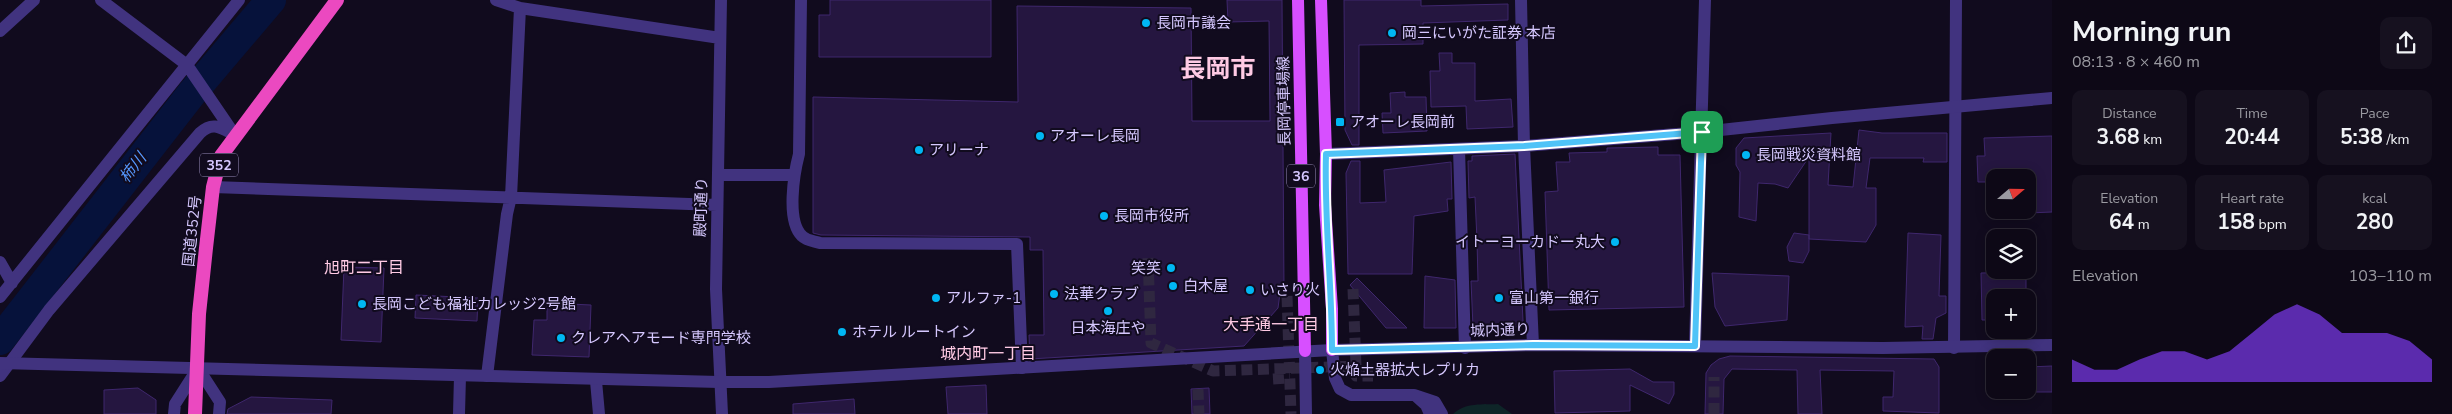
<!DOCTYPE html>
<meta charset="utf-8">
<style>
:root{--surface:#0d0816;--page:#16111f;--text:#f1f3f6;--muted:#9a9aa1;--line:#2d2935;--accent:#7c3aed}
body{margin:0;font-family:"Nunito Sans","Noto Sans JP",sans-serif;background:var(--page);color:var(--text);height:100vh;display:flex;flex-direction:column;font-size:19px;white-space:nowrap}
*{box-sizing:border-box;margin:0}
p{font-size:16px;color:var(--muted)}
.icon{flex:none;width:28px;height:28px;fill:none;stroke:currentColor;stroke-width:2;stroke-linecap:round;stroke-linejoin:round}
.map{position:relative;flex:1;overflow:hidden}
.panel{display:flex;flex-direction:column;background:var(--surface);width:400px}
.panel>*{flex:none}
.needle{width:32px;rotate:70deg}
.fabs{position:absolute;left:1986px;top:169px;display:grid;gap:10px}
.fabs a{display:grid;place-items:center;width:50px;height:50px;border-radius:10px;background:var(--surface);box-shadow:0 2px 12px #0003,0 0 0 1px var(--line);font-size:25px}
.pin{position:absolute;display:grid;place-items:center;width:42px;height:42px;color:#fff;margin:-21px;border-radius:10px;box-shadow:0 2px 8px #0006}
.round{display:grid;place-items:center;flex:none;width:52px;height:52px;border-radius:10px;background:var(--page)}
.headline{display:flex;align-items:center;justify-content:space-between;height:85px;padding:0 20px}
h1{font-size:28px;font-weight:700;line-height:38px}
.stats{display:grid;grid-template-columns:repeat(3,1fr);gap:8px;height:85px;padding:5px 20px}
.stats div{display:grid;align-content:center;border-radius:10px;background:var(--page);text-align:center}
.stats b{font-size:21px;font-weight:700}
.stats small{font-size:14px;font-weight:400}
.stats p{font-size:14px}
.chart{height:140px;padding:10px 20px}
.chart p{display:flex;justify-content:space-between}
.chart svg{width:100%;height:90px;margin-top:5px;fill:var(--accent);opacity:.7}
main{display:flex;flex:1;min-height:0}
.map>svg:first-child{display:block}
</style>
<main>
<div class="map">
<svg width="2052" height="414" viewBox="0 0 2052 414">
<rect width="100%" height="100%" fill="#110b1e"/>
<!-- green -->
<path fill="#0e2528" d="M 1498,404 L 1512,414 L 1453,414 C 1466,402 1482,405 1498,404 Z"/>
<g fill="none" stroke-linecap="round" stroke-linejoin="round">
<!-- river -->
<path stroke="#06123b" stroke-width="30" d="M 0,340 L 192,93 L 271,0"/>
</g>
<!-- building -->
<path fill="#251640" stroke="#3f276d" d="M 830,0 L 991,0 L 991,57 L 819,57 L 819,15 L 830,15 Z
M 1227,0 L 1282,0 L 1284,290 L 1280,293 L 1278,308 L 1244,346 L 1030,359 L 1029,335 L 1044,335 L 1043,250 L 1030,250 L 1030,237 L 821,235 L 813,233 L 813,97 L 1018,102 L 1017,6 L 1191,8 L 1192,121 L 1270,121 L 1269,21 L 1228,22 Z
M 1344,0 L 1421,0 L 1421,6 L 1508,4 L 1508,20 L 1423,23 L 1423,44 L 1359,45 L 1359,145 L 1352,145 L 1345,130 Z
M 1439,53 L 1452,53 L 1452,63 L 1475,63 L 1475,101 L 1511,99 L 1513,127 L 1467,129 L 1466,106 L 1431,107 L 1430,71 L 1440,71 Z
M 1405,92 L 1405,97 L 1426,97 L 1427,131 L 1383,133 L 1382,113 L 1391,113 L 1390,93 Z
M 1859,130 L 1882,133 L 1947,133 L 1947,162 L 1923,162 L 1924,158 L 1870,158 L 1866,188 L 1876,188 L 1876,225 L 1866,242 L 1809,239 L 1809,157 L 1788,188 L 1775,184 L 1758,183 L 1756,221 L 1739,217 L 1740,172 L 1736,165 L 1736,148 L 1744,138 L 1831,133 L 1828,185 L 1853,187 Z
M 2052,136 L 2052,212 L 2028,213 L 2028,178 L 1995,178 L 1995,182 L 1978,182 L 1977,156 L 1985,156 L 1984,138 Z
M 1658,147 L 1658,155 L 1680,155 L 1684,307 L 1549,310 L 1545,192 L 1558,191 L 1556,162 L 1570,162 L 1569,153 L 1607,152 L 1607,148 Z
M 1515,154 L 1523,321 L 1516,327 L 1473,327 L 1471,281 L 1478,281 L 1477,240 L 1475,197 L 1469,198 L 1468,161 L 1472,161 L 1472,156 Z
M 1351,161 L 1360,161 L 1360,203 L 1386,202 L 1384,170 L 1451,162 L 1452,199 L 1447,199 L 1448,211 L 1414,216 L 1412,274 L 1348,274 L 1346,173 Z
M 1794,233 L 1809,235 L 1809,251 L 1803,263 L 1789,261 L 1787,247 Z
M 1908,233 L 1941,235 L 1939,296 L 1946,296 L 1946,313 L 1936,318 L 1933,339 L 1922,339 L 1923,326 L 1905,327 Z
M 344,267 L 384,268 L 381,342 L 341,340 Z
M 2026,272 L 2026,298 L 1995,298 L 1995,320 L 1982,320 L 1981,273 Z
M 1712,273 L 1789,276 L 1787,320 L 1725,326 L 1715,307 Z
M 1425,276 L 1455,280 L 1456,328 L 1424,328 Z
M 1357,278 L 1407,328 L 1386,328 L 1350,285 Z
M 416,295 L 478,298 L 477,321 L 415,318 Z
M 547,303 L 591,305 L 589,357 L 532,355 L 534,320 L 547,320 Z
M 1730,356 L 1934,359 L 1939,367 L 1939,413 L 1883,411 L 1883,397 L 1893,397 L 1894,371 L 1820,370 L 1822,414 L 1798,414 L 1797,370 L 1732,369 L 1724,379 L 1723,414 L 1705,414 L 1706,373 L 1711,365 L 1719,359 Z
M 2052,366 L 2052,392 L 2028,392 L 2028,367 Z
M 1630,369 L 1653,382 L 1674,382 L 1674,394 L 1669,404 L 1630,385 L 1630,411 L 1555,413 L 1554,371 Z
M 986,385 L 987,414 L 948,414 L 946,387 Z
M 138,388 L 156,400 L 156,414 L 104,414 L 104,390 Z
M 1209,388 L 1210,414 L 1192,414 L 1191,389 Z
M 251,397 L 332,400 L 331,414 L 227,414 L 228,409 Z
M 854,399 L 855,414 L 793,414 L 793,404 Z"/>
<g fill="none" stroke-linecap="round" stroke-linejoin="round">
<!-- pedestrian-tunnel -->
<path stroke="#2f2740" stroke-width="11" stroke-dasharray="11 5.5" stroke-linecap="butt" d="M 1148,258 L 1151,343 L 1213,371 L 1356,366 L 1353,289
M 1287,296 L 1291,414
M 1356,366 L 1356,376 L 1373,376
M 1273,379 L 1290,378
M 1198,389 L 1199,414
M 1714,414 L 1714,377"/>
<!-- minor -->
<path stroke="#41337f" stroke-width="12" d="M 101,0 L 187,65 L 232,131
M 496,0 L 520,8 L 720,38
M 721,0 L 716,289 L 722,414
M 801,0 L 799,154 C 794,173 786,221 802,236 C 807,241 814,241 820,243 L 1017,244 L 1022,368
M 1521,0 L 1524,146 L 1533,345
M 0,31 L 34,0
M 1459,149 L 1465,348
M 1326,154 L 1524,146 L 1702,132
M 719,175 L 793,175
M 213,187 L 717,205
M 0,262 L 12,283
M 0,297 L 239,0
M 1695,346 L 1705,0
M 1954,348 L 1956,0
M 1332,350 L 1335,378 L 1340,389 L 1351,395 L 1414,395 L 1435,402 L 1442,414
M 1305,351 L 1306,414
M 0,376 L 49,310 L 200,133 C 213,121 221,128 235,135
M 487,376 L 507,214 L 511,197 L 520,8
M 596,381 L 599,414
M 1416,396 L 1426,405 L 1430,414
M 174,414 L 175,404 L 198,368 L 220,402 L 219,414
M 459,414 L 460,376"/>
<!-- tertiary -->
<path stroke="#41337f" stroke-width="12" d="M 1702,132 L 1832,118 L 2052,98
M 0,363 L 719,382 L 769,382 L 1332,350 L 1533,345 L 1883,348 L 2052,345"/>
<!-- primary -->
<path stroke="#d74fff" stroke-width="12" d="M 1298,0 L 1305,351
M 1321,0 L 1326,154 L 1325,205 L 1332,309 L 1332,350"/>
<!-- trunk -->
<path stroke="#eb49c0" stroke-width="14" d="M 195,414 L 199,314 L 206,248 L 213,187 L 221,156 L 337,0"/>
</g>
<g fill="none" stroke-linecap="round" stroke-linejoin="round">
<!-- route casing -->
<g stroke="#fff" stroke-width="10">
<path id="route" d="M 1702,132 L 1695,346 L 1533,345 L 1332,350 C 1332,285 1324,220 1326,154 L 1524,146 Z"/>
</g>
<!-- route -->
<use href="#route" stroke="#4fc3f7" stroke-width="6"/>
</g>
<!-- markers -->
<g fill="#00b7f3" stroke="#110b1e" stroke-width="2">
<circle cx="1146" cy="23" r="5"/>
<circle cx="1392" cy="33" r="5"/>
<rect x="1335" y="117" width="10" height="10" rx="2.5"/>
<circle cx="1040" cy="136" r="5"/>
<circle cx="919" cy="150" r="5"/>
<circle cx="1746" cy="155" r="5"/>
<circle cx="1104" cy="216" r="5"/>
<circle cx="1615" cy="242" r="5"/>
<circle cx="1171" cy="268" r="5"/>
<circle cx="1173" cy="286" r="5"/>
<circle cx="1250" cy="290" r="5"/>
<circle cx="1054" cy="294" r="5"/>
<circle cx="936" cy="298" r="5"/>
<circle cx="1499" cy="298" r="5"/>
<circle cx="362" cy="304" r="5"/>
<circle cx="1108" cy="311" r="5"/>
<circle cx="842" cy="332" r="5"/>
<circle cx="561" cy="338" r="5"/>
<circle cx="1320" cy="370" r="5"/>
</g>
<g text-anchor="middle" dominant-baseline="central" stroke-width="4" stroke-linejoin="round" paint-order="stroke">
<!-- shield labels -->
<g fill="#110b1e" stroke="#9b8fbc" stroke-width="1">
<rect x="200" y="153.5" width="38" height="23" rx="4"/>
<rect x="1287" y="164.5" width="28" height="23" rx="4"/>
</g>
<g font-size="14" font-weight="bold" fill="#d6c8ff">
<text x="219" y="165">352</text>
<text x="1301" y="176">36</text>
</g>
<!-- poi labels -->
<g font-size="15" fill="#d6c8ff" stroke="#110b1e" text-anchor="start">
<text x="1156" y="23">長岡市議会</text>
<text x="1402" y="33">岡三にいがた証券 本店</text>
<text x="1350" y="122">アオーレ長岡前</text>
<text x="1050" y="136">アオーレ長岡</text>
<text x="929" y="150">アリーナ</text>
<text x="1756" y="155">長岡戦災資料館</text>
<text x="1114" y="216">長岡市役所</text>
<text x="1605" y="242" text-anchor="end">イトーヨーカドー丸大</text>
<text x="1161" y="268" text-anchor="end">笑笑</text>
<text x="1183" y="286">白木屋</text>
<text x="1260" y="290">いさり火</text>
<text x="1064" y="294">法華クラブ</text>
<text x="946" y="298">アルファ-1</text>
<text x="1509" y="298">富山第一銀行</text>
<text x="372" y="304">長岡こども福祉カレッジ2号館</text>
<text x="1108" y="328" text-anchor="middle">日本海庄や</text>
<text x="852" y="332">ホテル ルートイン</text>
<text x="571" y="338">クレアヘアモード専門学校</text>
<text x="1330" y="370">火焔土器拡大レプリカ</text>
</g>
<!-- street labels -->
<g font-size="15" fill="#d6c8ff" stroke="#110b1e">
<text transform="translate(1284 101) rotate(-91)">長岡停車場線</text>
<text transform="translate(701 207) rotate(-88)">殿町通り</text>
<text transform="translate(192 231) rotate(-84)">国道352号</text>
<text transform="translate(1500 330) rotate(-2)">城内通り</text>
</g>
<!-- water labels -->
<g font-size="16" font-style="italic" fill="#5698ff" stroke="#110b1e">
<text transform="translate(133 168) rotate(-52)">柿川</text>
</g>
<!-- neighbourhood labels -->
<g font-size="16" fill="#ffcae4" stroke="#110b1e">
<text x="364" y="268">旭町二丁目</text>
<text x="1271" y="325">大手通一丁目</text>
<text x="988" y="354">城内町一丁目</text>
</g>
<!-- town labels -->
<g font-size="25" font-weight="bold" fill="#ffcae4" stroke="#110b1e">
<text x="1218" y="69">長岡市</text>
</g>
</g>
</svg>
<div class="fabs">
<a><svg class="needle" viewBox="-14 -14 28 28"><path d="M0-13l5 13h-10z" fill="#e53935"/><path d="M0 13l5-13h-10z" fill="#9a9aa1"/></svg></a>
<a><svg class="icon" aria-label="layers" viewBox="0 0 24 24"><path d="M12 4l9 5-9 5-9-5zM3 14l9 5 9-5"/></svg></a>
<a>+</a>
<a>−</a>
</div>
<div class="pin" style="left:1702px;top:132px;background:#1e9e55"><svg class="icon" aria-label="arrive" viewBox="0 0 24 24"><path d="M6 21V4h12l-3 4 3 4H6"/></svg></div>
</div>
<section class="panel">
<div class="headline"><div><h1>Morning run</h1><p>08:13 · 8 × 460 m</p></div><a class="round"><svg class="icon" aria-label="share" viewBox="0 0 24 24"><path d="M12 15V3M7 8l5-5 5 5M5 13v7h14v-7"/></svg></a></div>
<div class="stats">
<div><p>Distance</p><b>3.68<small> km</small></b></div>
<div><p>Time</p><b>20:44</b></div>
<div><p>Pace</p><b>5:38<small> /km</small></b></div>
</div>
<div class="stats">
<div><p>Elevation</p><b>64<small> m</small></b></div>
<div><p>Heart rate</p><b>158<small> bpm</small></b></div>
<div><p>kcal</p><b>280</b></div>
</div>
<div class="chart"><p><span>Elevation</span>103–110 m</p>
<svg viewBox="0 0 160 44" preserveAspectRatio="none"><path d="M0 44V33L10 38L20 38L30 33L40 29L50 29L60 33L70 29L80 20L90 11L100 6L110 11L120 20L130 20L140 20L150 24L160 33V44z"/></svg>
</div>
</section>
</main>
